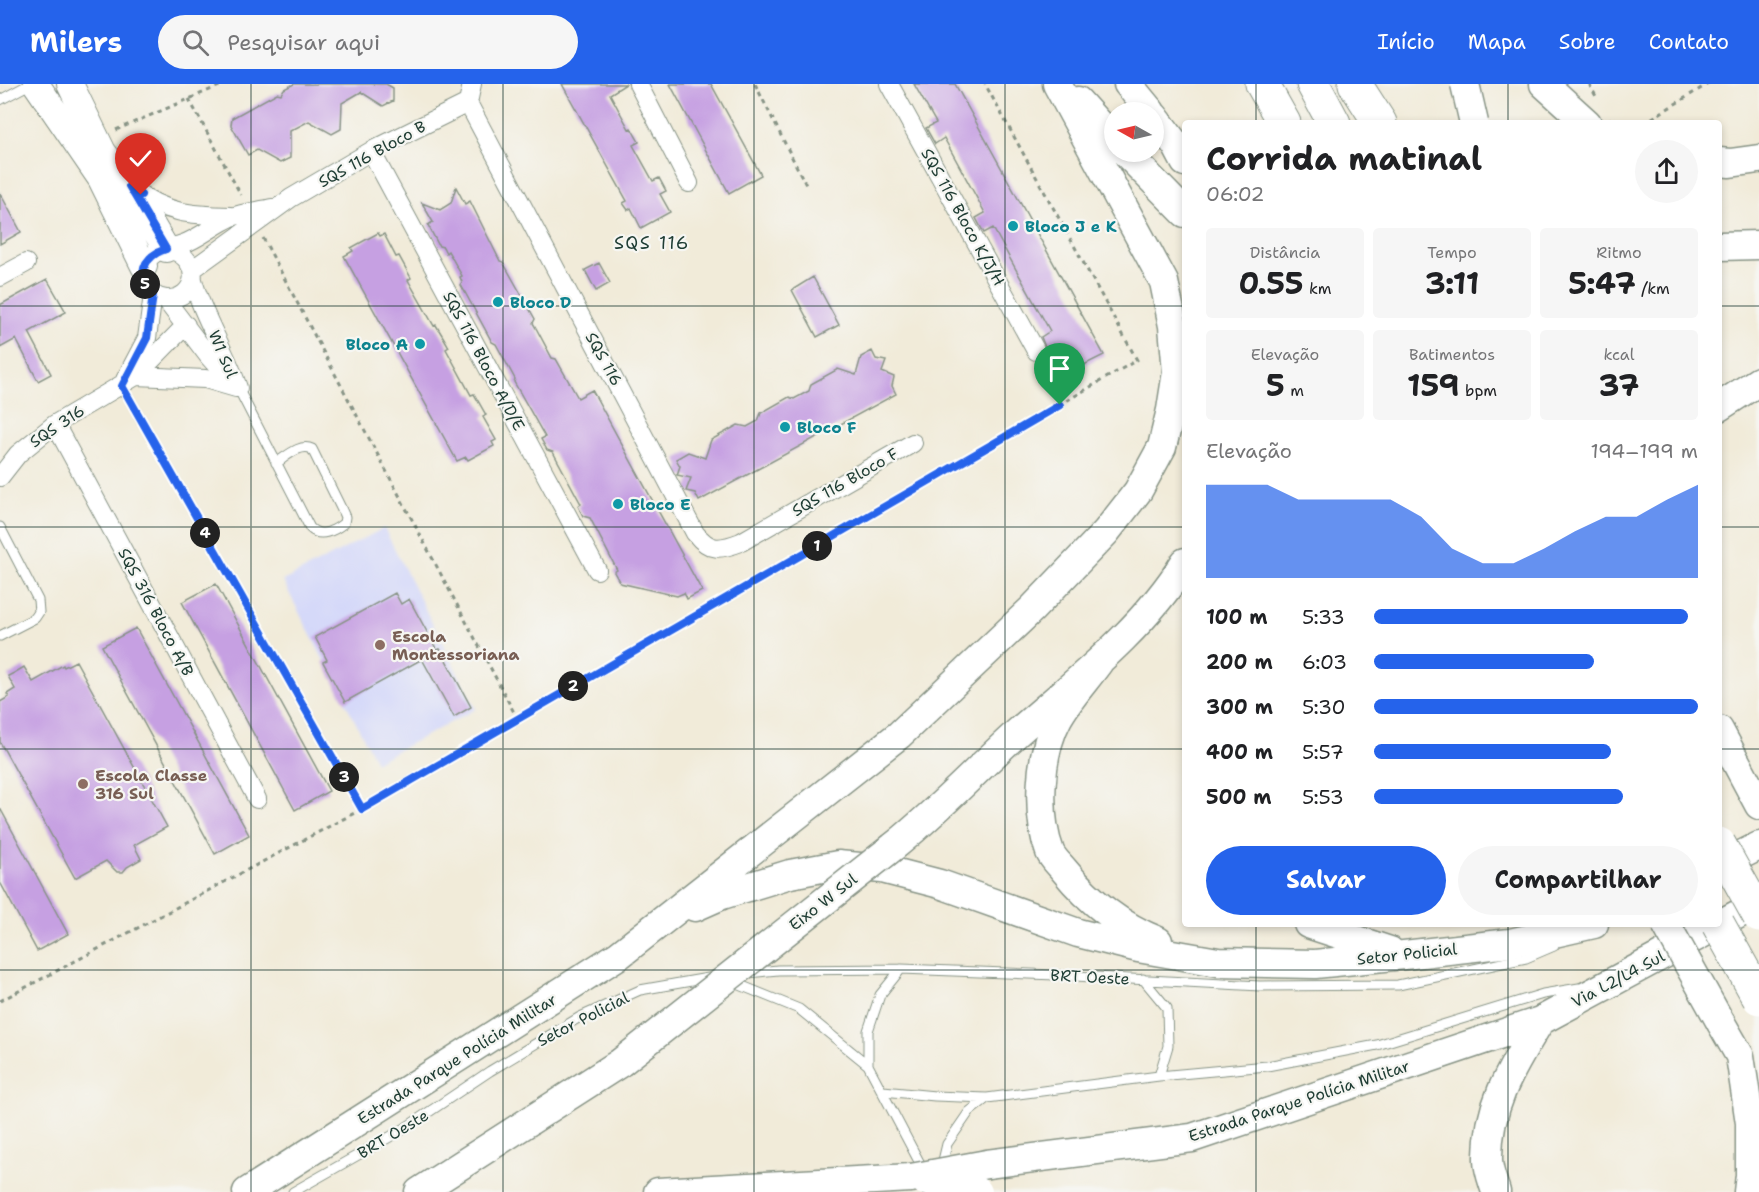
<!DOCTYPE html>
<html lang="pt">
<meta charset="utf-8">
<style>
:root{--surface:#fff;--page:#f6f6f6;--text:#202124;--muted:#757577;--accent:#2563eb}
body{margin:0;font-family:"Shantell Sans",sans-serif;background:var(--page);color:var(--text);height:100vh;display:flex;flex-direction:column;font-size:22px;white-space:nowrap}
*{box-sizing:border-box;margin:0}
p{font-size:20px;color:var(--muted)}
.icon{flex:none;width:33px;height:33px;fill:none;stroke:currentColor;stroke-width:2;stroke-linecap:round;stroke-linejoin:round}
.map{position:relative;flex:1;overflow:hidden}
.details{position:absolute;left:1182px;top:36px;width:540px;height:807px;display:flex;flex-direction:column;background:var(--surface);border-radius:6px;box-shadow:0 3px 9px #0003}
.details>*{flex:none}
.needle{width:39px;rotate:278deg}
.controls{position:absolute;left:1104px;top:18px;display:grid;gap:12px}
.controls a{display:grid;place-items:center;width:60px;height:60px;border-radius:50%;background:var(--surface);box-shadow:0 3px 9px #0003;font-size:30px}
.pin{position:absolute;display:grid;place-items:center;width:51px;height:51px;color:#fff;margin:-62px -26px;border-radius:50% 50% 50% 0;rotate:-45deg;box-shadow:0 0 6px #0007}
.pin .icon{rotate:45deg}
.km{position:absolute;width:30px;height:30px;margin:-15px;border-radius:50%;background:#222;color:#fff;font-size:16px;line-height:30px;text-align:center}
.round{display:grid;place-items:center;flex:none;width:63px;height:63px;border-radius:32px;background:var(--page)}
.head{display:flex;align-items:center;justify-content:space-between;height:102px;padding:0 24px}
h1{font-size:33px;font-weight:700;line-height:45px}
.metrics{display:grid;grid-template-columns:repeat(3,1fr);gap:9px;height:102px;padding:6px 24px}
.metrics div{display:grid;align-content:center;border-radius:6px;background:var(--page);text-align:center}
.metrics b{font-size:30px;font-weight:700}
.metrics small{font-size:16px;font-weight:400}
.metrics p{font-size:16px}
.chart{height:168px;padding:12px 24px}
.chart p{display:flex;justify-content:space-between}
.chart svg{width:100%;height:108px;margin-top:6px;fill:var(--accent);opacity:.7}
.button{display:flex;gap:12px;margin-top:auto;padding:12px 24px}
.button a{flex:1;height:69px;border-radius:36px;background:var(--accent);color:#fff;font-size:24px;font-weight:700;line-height:69px;text-align:center}
.button a+a{background:var(--page);color:var(--text)}
ul{padding:0 24px;list-style:none;font-size:20px}
li{display:grid;grid-template-columns:96px 72px 1fr;align-items:center;height:45px}
li i{height:15px;border-radius:8px;background:var(--accent)}
header{display:flex;align-items:center;gap:36px;box-sizing:border-box;height:84px;padding:0 30px;background:var(--accent);color:#fff}
header strong{font-size:28px}
nav{display:flex;gap:33px;margin-inline-start:auto;font-size:21px}
.search{width:420px;height:54px;background:var(--page);display:flex;align-items:center;gap:15px;box-sizing:border-box;padding:0 21px;border-radius:33px;color:var(--muted);font-size:22px}
.map>svg:first-child{display:block}
</style>
<header>
<strong>Milers</strong>
<div class="search"><svg class="icon" aria-label="search" viewBox="0 0 24 24"><circle cx="10" cy="10" r="6"/><path d="M15 15l6 6"/></svg>Pesquisar aqui</div>
<nav><a>Início</a><a>Mapa</a><a>Sobre</a><a>Contato</a></nav>
</header>
<div class="map">
<svg width="1759" height="1108" viewBox="0 0 1759 1108">
<rect width="100%" height="100%" fill="#f6f6f2"/>
<filter id="ink" filterUnits="userSpaceOnUse"><feTurbulence type="fractalNoise" baseFrequency=".0167" numOctaves="2"/><feDisplacementMap in="SourceGraphic" scale="12" xChannelSelector="R" yChannelSelector="G"/><feConvolveMatrix kernelMatrix="1 2 1 2 8 2 1 2 1" color-interpolation-filters="sRGB"/></filter>
<filter id="wash" filterUnits="userSpaceOnUse"><feTurbulence type="fractalNoise" baseFrequency=".008" numOctaves="4" result="noise"/><feDisplacementMap in="SourceGraphic" scale="24" xChannelSelector="R" yChannelSelector="G"/><feGaussianBlur stdDeviation="1.35" result="paint"/><feColorMatrix in="noise" values="0 0 0 0 0 0 0 0 0 0 0 0 0 0 0 0 0 1.4 0 .05"/><feComposite in="paint" operator="in"/></filter>
<g filter="url(#wash)">
<rect width="100%" height="100%" fill="#f1ebd9"/>
<!-- built -->
<path fill="#d4d8f9" d="M 384,444 L 476,625 L 376,678 L 283,497 Z"/>
<g id="blocks">
<!-- building -->
<path fill="#c6a0e2" d="M 294,0 L 386,0 L 393,4 L 393,17 L 383,22 L 361,8 L 342,19 L 341,45 L 332,50 L 309,37 L 290,47 L 290,74 L 280,79 L 257,66 L 248,71 L 231,41 L 232,34 L 277,9 L 281,10 L 284,5 Z
M 562,0 L 626,0 L 610,10 L 629,45 L 631,44 L 639,58 L 633,61 L 653,97 L 659,94 L 666,107 L 660,110 L 670,128 L 641,144 L 631,124 L 628,126 L 623,119 L 627,117 Z
M 670,0 L 711,0 L 761,91 L 729,109 Z
M 914,0 L 955,0 L 1104,271 L 1072,287 L 1058,261 L 1047,268 L 1041,253 L 1050,247 L 993,144 L 984,149 L 976,134 L 985,129 L 944,54 L 935,60 L 926,44 L 936,39 Z
M 456,103 L 465,120 L 470,117 L 500,177 L 503,178 L 535,235 L 533,239 L 536,244 L 552,274 L 556,275 L 578,314 L 592,306 L 702,507 L 687,515 L 684,509 L 677,512 L 620,499 L 614,488 L 617,486 L 590,434 L 583,432 L 578,422 L 581,420 L 553,368 L 547,366 L 541,355 L 545,353 L 514,298 L 515,295 L 496,260 L 492,258 L 461,201 L 462,198 L 460,193 L 462,192 L 448,167 L 446,169 L 443,163 L 439,162 L 428,141 L 433,138 L 422,119 L 440,126 L 451,119 Z
M 0,109 L 21,148 L 0,160 Z
M 378,149 L 380,152 L 384,150 L 396,173 L 399,172 L 411,194 L 408,196 L 434,242 L 436,241 L 445,256 L 449,263 L 446,265 L 471,311 L 474,310 L 486,331 L 483,333 L 496,356 L 492,358 L 494,362 L 468,376 L 466,373 L 457,377 L 344,172 L 353,167 L 351,164 Z
M 599,179 L 610,199 L 596,207 L 585,186 Z
M 813,193 L 839,241 L 817,253 L 792,206 Z
M 47,195 L 66,228 L 29,248 L 51,290 L 38,297 L 16,255 L 0,264 L 0,221 Z
M 872,267 L 876,275 L 886,277 L 882,288 L 894,293 L 892,302 L 896,310 L 699,417 L 695,409 L 686,407 L 691,394 L 677,391 L 680,382 L 676,375 L 688,368 L 705,374 L 711,356 L 738,341 L 747,343 L 758,337 L 761,329 L 789,313 L 794,315 L 809,307 L 811,300 L 838,285 L 856,291 L 861,273 Z
M 216,500 L 329,707 L 295,726 L 182,518 Z
M 395,509 L 401,520 L 409,515 L 437,566 L 440,565 L 471,623 L 454,633 L 422,575 L 345,618 L 323,578 L 327,576 L 315,553 Z
M 136,544 L 249,751 L 215,770 L 102,562 Z
M 76,577 L 167,743 L 134,761 L 141,775 L 127,783 L 123,788 L 117,788 L 106,777 L 75,794 L 0,658 L 0,618 L 9,613 L 7,610 L 15,605 L 8,592 L 14,589 L 24,583 L 33,598 L 63,581 L 64,583 Z
M 0,724 L 68,850 L 37,867 L 0,798 Z"/>
</g>
</g>
<g filter="url(#ink)">
<use href="#blocks" fill-opacity="0" stroke="#889486" stroke-width="1.5"/>
<g fill="none" stroke-linecap="round" stroke-linejoin="round">
<!-- lane casing -->
<g stroke="#889486" stroke-width="11">
<path id="lane" d="M 0,16 L 30,0
M 238,304 L 310,444 C 320,454 334,447 344,439 L 345,433 L 341,424 L 312,365 C 300,359 286,373 276,379
M 0,443 L 38,516 L 39,528 L 35,534 L 0,552
M 748,889 L 778,886 L 901,885 L 1056,891 L 1260,902 L 1398,901 L 1526,874 L 1554,862
M 1143,895 L 1167,924 L 1168,962 L 1159,992
M 730,897 L 799,925 L 868,981 L 924,1087
M 868,981 L 868,947 L 880,911 L 901,885
M 883,1007 L 935,1012 L 987,1014 L 1159,992 L 1267,982 L 1377,961 L 1543,910 L 1579,904
M 941,1085 L 947,1060 L 969,1028 L 987,1014
M 293,1108 L 402,1046 L 490,987 L 580,933 L 640,906 L 714,893"/>
</g>
<!-- street casing -->
<g stroke="#889486" stroke-width="20">
<path id="street" d="M 638,0 L 689,99
M 889,0 L 1036,267
M 468,19 L 695,449 C 710,468 720,466 741,458 L 913,359
M 468,19 L 472,0
M 371,67 L 597,486
M 133,105 C 165,130 192,131 231,132
M 169,165 C 204,175 198,216 166,215 C 157,214 148,208 145,200 C 142,191 143,181 149,174 C 158,164 172,164 183,160 C 200,154 215,140 232,133 C 244,128 260,127 272,124
M 193,185 L 291,114 L 371,67 L 468,19
M 0,193 L 26,179
M 193,196 C 203,234 226,267 238,304
M 165,215 L 209,273 L 231,298
M 136,292 L 205,295 L 236,304
M 125,296 L 147,254 L 153,211
M 55,340 L 257,715
M 0,393 L 18,370 L 55,340 L 136,292 L 186,241"/>
</g>
<!-- secondary casing -->
<g stroke="#889486" stroke-width="28">
<path id="secondary" d="M 36,0 L 101,95 L 144,182
M 70,0 L 103,68 L 129,102 L 166,165"/>
</g>
<!-- primary casing -->
<g stroke="#889486" stroke-width="31">
<path id="primary" d="M 1128,0 L 1151,28
M 1544,0 L 1587,39
M 1078,17 L 1114,57
M 1154,32 L 1176,61 L 1185,78
M 1125,68 L 1185,129
M 1719,78 L 1730,79 L 1759,75
M 1719,162 L 1759,161
M 1719,323 L 1759,297
M 1099,578 C 1086,596 1069,614 1058,634 C 1039,669 1036,731 1050,768 C 1053,775 1060,781 1064,786 C 1090,818 1120,842 1158,857
M 1719,646 L 1759,721
M 893,763 C 937,728 976,686 1018,648 C 1077,596 1143,546 1185,478
M 1719,782 L 1759,762
M 695,823 L 722,811 L 790,790 L 838,781 L 882,785 L 940,800 L 1078,849 L 1138,864 L 1218,878 L 1315,880 L 1404,871 L 1510,859 L 1594,840
M 1308,840 L 1390,867
M 1721,939 L 1740,972 L 1750,1039 L 1750,1091 L 1748,1108
M 987,1080 L 1192,1054 L 1540,937 L 1759,819
M 247,1108 L 619,871 L 899,651 L 1032,525 L 1106,448 L 1138,407 L 1162,363 L 1171,326 L 1177,288 L 1173,242 L 1164,198 L 1057,0
M 419,1108 L 620,979
M 658,1108 L 911,1094
M 1496,1108 C 1493,1098 1488,1086 1488,1076 C 1487,1021 1513,982 1540,937"/>
</g>
<!-- highway casing -->
<g stroke="#889486" stroke-width="35">
<path id="highway" d="M 1262,0 L 1284,39
M 1313,0 L 1334,39
M 1355,0 L 1380,39"/>
</g>
<!-- path -->
<path stroke="#889486" stroke-width="3" stroke-dasharray="4.5 4.5" stroke-linecap="butt" d="M 755,0 L 807,103
M 1589,0 L 1597,14
M 189,15 L 241,111
M 1609,35 L 1619,39
M 1644,39 L 1708,0
M 116,46 L 224,0
M 263,154 L 517,634
M 130,317 L 362,725
M 0,917 L 362,725 L 1137,276 L 985,0"/>
<!-- lane -->
<use href="#lane" stroke="#fff" stroke-width="9"/>
<!-- street -->
<use href="#street" stroke="#fff" stroke-width="18"/>
<!-- secondary -->
<use href="#secondary" stroke="#fff" stroke-width="26"/>
<!-- primary -->
<use href="#primary" stroke="#fff" stroke-width="28"/>
<!-- highway -->
<use href="#highway" stroke="#fff" stroke-width="33"/>
<!-- primary-bridge casing -->
<g stroke="#889486" stroke-width="31" stroke-linecap="butt">
<path id="primary-bridge" d="M 1465,0 L 1474,39
M 1666,840 L 1721,939
M 620,979 L 893,763
M 911,1094 L 987,1080
M 925,1097 L 978,1108"/>
</g>
<!-- highway-bridge casing -->
<g stroke="#889486" stroke-width="35" stroke-linecap="butt">
<path id="highway-bridge" d="M 1719,760 L 1759,832
M 1718,840 L 1759,914"/>
</g>
<!-- primary-bridge -->
<use href="#primary-bridge" stroke="#fff" stroke-width="28"/>
<!-- highway-bridge -->
<use href="#highway-bridge" stroke="#fff" stroke-width="33"/>
</g>
</g>
<g fill="none" stroke-linecap="round" stroke-linejoin="round" filter="url(#ink)">
<!-- route casing -->
<g stroke="#fff" stroke-width="12">
<path id="route" d="M 141,111 L 129,102 L 166,165 C 142,173 136,192 153,211 L 147,254 L 122,302 L 362,725 L 1060,321"/>
</g>
<!-- route -->
<use href="#route" stroke="#2563eb" stroke-width="8"/>
</g>
<!-- grid -->
<path fill="none" stroke="#1f3d34" stroke-width="1.5" stroke-opacity="0.55" d="M 251,0 L 251,1108M 503,0 L 503,1108M 754,0 L 754,1108M 1005,0 L 1005,1108M 1256,0 L 1256,39M 1508,0 L 1508,39M 0,222 L 1185,222M 1719,222 L 1759,222M 0,443 L 1185,443M 1719,443 L 1759,443M 0,665 L 1185,665M 1719,665 L 1759,665M 1256,840 L 1256,1108M 1508,840 L 1508,1108M 0,886 L 1759,886"/>
<!-- markers -->
<g fill="#0f9aa8" stroke="#f6f6f2" stroke-width="2">
<circle cx="1013" cy="142" r="6"/>
<circle cx="498" cy="218" r="6"/>
<circle cx="420" cy="260" r="6"/>
<circle cx="785" cy="343" r="6"/>
<circle cx="618" cy="420" r="6"/>
</g>
<g fill="#8d6e63" stroke="#f6f6f2" stroke-width="2">
<circle cx="380" cy="561" r="6"/>
<circle cx="83" cy="700" r="6"/>
</g>
<g text-anchor="middle" dominant-baseline="central" stroke-width="4.5" stroke-linejoin="round" paint-order="stroke">
<!-- street labels -->
<g font-size="16" fill="#1f3d34" stroke="#f6f6f2">
<text transform="translate(372 70) rotate(-29)">SQS 116 Bloco B</text>
<text transform="translate(963 133) rotate(61)">SQS 116 Bloco K/J/H</text>
<text transform="translate(223 270) rotate(67)">W1 Sul</text>
<text transform="translate(604 275) rotate(61)">SQS 116</text>
<text transform="translate(484 277) rotate(62)">SQS 116 Bloco A/D/E</text>
<text transform="translate(57 342) rotate(-34)">SQS 316</text>
<text transform="translate(845 398) rotate(-30)">SQS 116 Bloco F</text>
<text transform="translate(156 528) rotate(62)">SQS 316 Bloco A/B</text>
<text transform="translate(823 818) rotate(-38)">Eixo W Sul</text>
<text transform="translate(1407 870) rotate(-6)">Setor Policial</text>
<text transform="translate(1090 893) rotate(3)">BRT Oeste</text>
<text transform="translate(1618 895) rotate(-28)">Via L2/L4 Sul</text>
<text transform="translate(583 935) rotate(-27)">Setor Policial</text>
<text transform="translate(457 975) rotate(-32)">Estrada Parque Polícia Militar</text>
<text transform="translate(1299 1017) rotate(-18)">Estrada Parque Polícia Militar</text>
<text transform="translate(393 1050) rotate(-31)">BRT Oeste</text>
</g>
<!-- culture labels -->
<g font-size="16" font-weight="bold" fill="#0d838f" stroke="#f6f6f2" text-anchor="start">
<text x="1025" y="142">Bloco J e K</text>
<text x="510" y="218">Bloco D</text>
<text x="408" y="260" text-anchor="end">Bloco A</text>
<text x="797" y="343">Bloco F</text>
<text x="630" y="420">Bloco E</text>
</g>
<!-- education labels -->
<g font-size="16" font-weight="bold" fill="#785e54" stroke="#f6f6f2" text-anchor="start">
<text x="392" y="552">Escola<tspan x="392" dy="18">Montessoriana</tspan></text>
<text x="95" y="691">Escola Classe<tspan x="95" dy="18">316 Sul</tspan></text>
</g>
<!-- neighbourhood labels -->
<g font-size="18" letter-spacing="1.5" fill="#1f3d34" stroke="#f6f6f2">
<text x="652" y="159">SQS 116</text>
</g>
</g>
</svg>
<div class="controls">
<a><svg class="needle" viewBox="-14 -14 28 28"><path d="M0-13l5 13h-10z" fill="#e53935"/><path d="M0 13l5-13h-10z" fill="#757577"/></svg></a>
</div>
<div class="pin" style="left:1060px;top:321px;background:#1e9e55"><svg class="icon" aria-label="arrive" viewBox="0 0 24 24"><path d="M6 21V4h12l-3 4 3 4H6"/></svg></div>
<div class="pin" style="left:141px;top:111px;background:#d93025"><svg class="icon" aria-label="check" viewBox="0 0 24 24"><path d="M5 12l5 5 9-10"/></svg></div>
<b class="km" style="left:817px;top:462px">1</b>
<b class="km" style="left:573px;top:602px">2</b>
<b class="km" style="left:344px;top:693px">3</b>
<b class="km" style="left:205px;top:449px">4</b>
<b class="km" style="left:145px;top:200px">5</b>
<section class="details">
<div class="head"><div><h1>Corrida matinal</h1><p>06:02</p></div><a class="round"><svg class="icon" aria-label="share" viewBox="0 0 24 24"><path d="M12 15V3M7 8l5-5 5 5M5 13v7h14v-7"/></svg></a></div>
<div class="metrics">
<div><p>Distância</p><b>0.55<small> km</small></b></div>
<div><p>Tempo</p><b>3:11</b></div>
<div><p>Ritmo</p><b>5:47<small> /km</small></b></div>
</div>
<div class="metrics">
<div><p>Elevação</p><b>5<small> m</small></b></div>
<div><p>Batimentos</p><b>159<small> bpm</small></b></div>
<div><p>kcal</p><b>37</b></div>
</div>
<div class="chart"><p><span>Elevação</span>194–199 m</p>
<svg viewBox="0 0 160 44" preserveAspectRatio="none"><path d="M0 44V6L10 6L20 6L30 12L40 12L50 12L60 12L70 19L80 32L90 38L100 38L110 32L120 25L130 19L140 19L150 12L160 6V44z"/></svg>
</div>
<ul>
<li><b>100 m</b>5:33<i style="width:97%"></i></li>
<li><b>200 m</b>6:03<i style="width:68%"></i></li>
<li><b>300 m</b>5:30<i style="width:100%"></i></li>
<li><b>400 m</b>5:57<i style="width:73%"></i></li>
<li><b>500 m</b>5:53<i style="width:77%"></i></li>
</ul>
<div class="button"><a>Salvar</a><a>Compartilhar</a></div>
</section>
</div>
